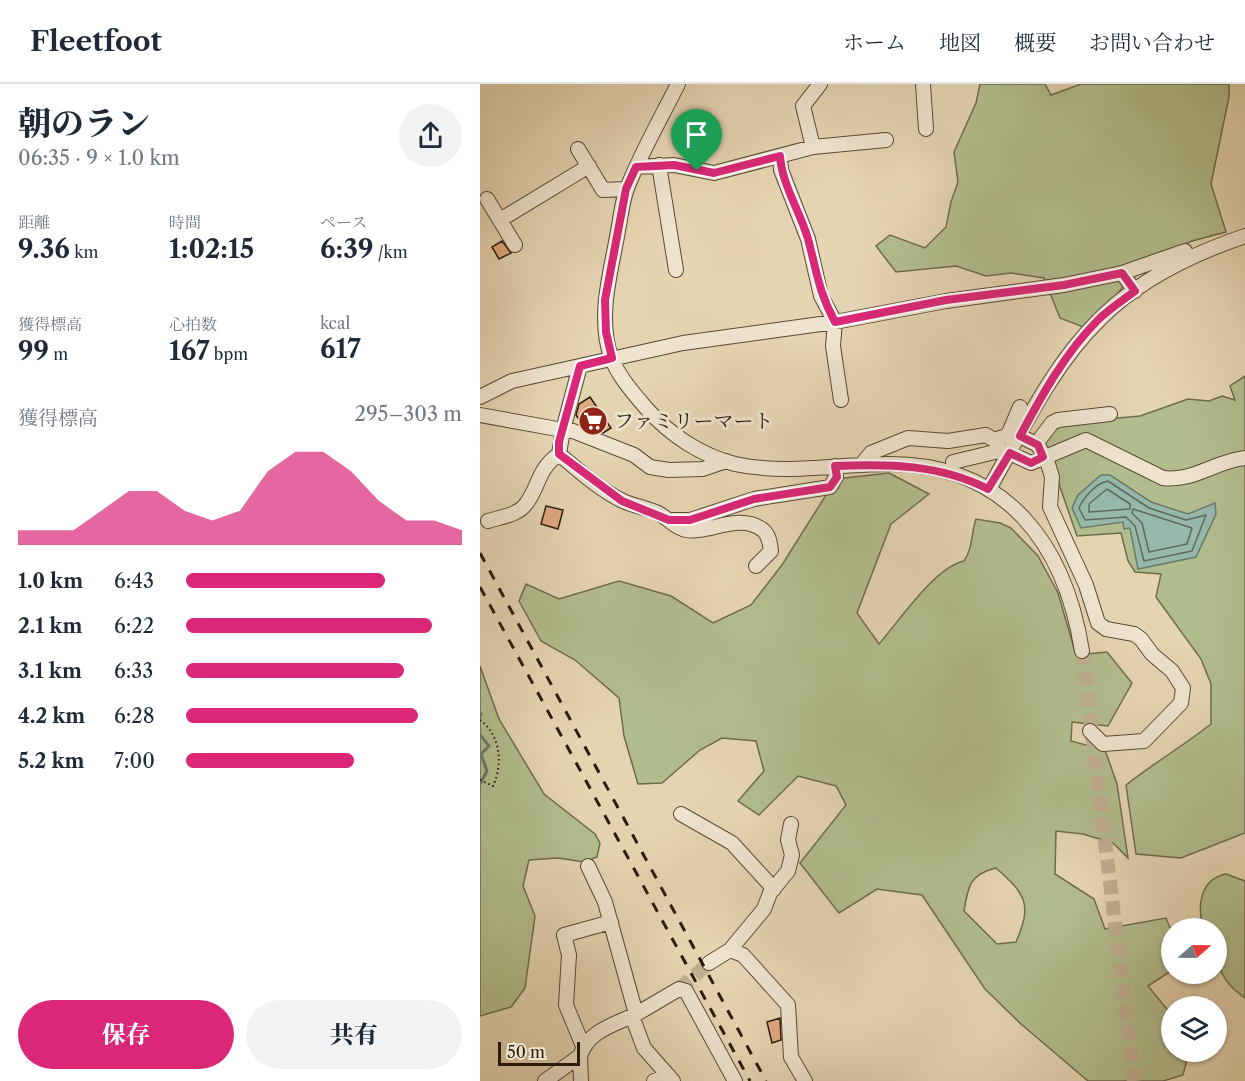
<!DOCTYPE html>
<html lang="ja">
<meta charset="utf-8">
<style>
:root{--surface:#fff;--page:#f2f2f3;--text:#1f2937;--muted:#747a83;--line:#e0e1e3;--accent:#db2777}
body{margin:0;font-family:"Libre Caslon Text","Noto Serif JP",serif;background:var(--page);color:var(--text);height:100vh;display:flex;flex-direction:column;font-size:22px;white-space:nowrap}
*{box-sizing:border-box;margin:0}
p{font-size:20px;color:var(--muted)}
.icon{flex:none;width:33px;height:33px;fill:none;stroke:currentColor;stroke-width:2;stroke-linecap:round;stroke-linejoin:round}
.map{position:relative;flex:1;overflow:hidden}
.side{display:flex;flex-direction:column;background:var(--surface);width:480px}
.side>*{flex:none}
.needle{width:39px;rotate:70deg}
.buttons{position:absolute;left:681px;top:834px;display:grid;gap:12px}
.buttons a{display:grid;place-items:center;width:66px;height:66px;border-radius:50%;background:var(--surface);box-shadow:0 2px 4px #0004;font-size:30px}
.scale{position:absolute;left:18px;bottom:15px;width:82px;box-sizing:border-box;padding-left:6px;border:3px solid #2b1c0c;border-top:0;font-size:16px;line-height:21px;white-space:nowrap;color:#2b1c0c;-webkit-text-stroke:4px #eee3cd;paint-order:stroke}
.pin{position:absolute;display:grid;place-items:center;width:51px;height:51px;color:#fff;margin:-62px -26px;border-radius:50% 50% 50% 0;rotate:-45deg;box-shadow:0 0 6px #0007}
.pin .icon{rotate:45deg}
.round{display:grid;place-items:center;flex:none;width:63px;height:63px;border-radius:32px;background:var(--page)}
.overview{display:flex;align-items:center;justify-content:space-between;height:102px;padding:0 18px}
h1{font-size:33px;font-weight:800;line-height:45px}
.metrics{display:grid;grid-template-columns:repeat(3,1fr);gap:9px;height:102px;padding:6px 18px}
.metrics div{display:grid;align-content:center}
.metrics b{font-size:26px;font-weight:800}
.metrics small{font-size:16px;font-weight:400}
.metrics p{font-size:16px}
.chart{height:168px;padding:12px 18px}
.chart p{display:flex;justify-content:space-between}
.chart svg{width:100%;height:108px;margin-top:6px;fill:var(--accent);opacity:.7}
.button{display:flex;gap:12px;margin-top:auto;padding:12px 18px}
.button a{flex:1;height:69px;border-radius:36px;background:var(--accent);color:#fff;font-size:24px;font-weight:800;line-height:69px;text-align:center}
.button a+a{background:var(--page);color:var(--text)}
ul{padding:0 18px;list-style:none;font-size:20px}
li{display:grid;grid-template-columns:96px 72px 1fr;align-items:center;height:45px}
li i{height:15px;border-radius:8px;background:var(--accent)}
header{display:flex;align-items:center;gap:36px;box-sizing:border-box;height:84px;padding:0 30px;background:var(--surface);border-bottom:2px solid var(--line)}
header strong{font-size:28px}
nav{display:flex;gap:33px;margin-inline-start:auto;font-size:21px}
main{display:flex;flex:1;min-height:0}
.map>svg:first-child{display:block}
</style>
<header>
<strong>Fleetfoot</strong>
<nav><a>ホーム</a><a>地図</a><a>概要</a><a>お問い合わせ</a></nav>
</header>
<main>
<section class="side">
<div class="overview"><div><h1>朝のラン</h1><p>06:35 · 9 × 1.0 km</p></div><a class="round"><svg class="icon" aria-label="share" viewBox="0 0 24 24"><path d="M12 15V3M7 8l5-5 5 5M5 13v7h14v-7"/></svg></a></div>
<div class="metrics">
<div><p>距離</p><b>9.36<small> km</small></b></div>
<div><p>時間</p><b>1:02:15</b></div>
<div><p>ペース</p><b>6:39<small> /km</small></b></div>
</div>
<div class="metrics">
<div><p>獲得標高</p><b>99<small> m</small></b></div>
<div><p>心拍数</p><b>167<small> bpm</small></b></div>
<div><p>kcal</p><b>617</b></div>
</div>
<div class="chart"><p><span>獲得標高</span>295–303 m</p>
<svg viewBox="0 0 160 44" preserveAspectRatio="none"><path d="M0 44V38L10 38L20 38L30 30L40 22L50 22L60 30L70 34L80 30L90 14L100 6L110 6L120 14L130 26L140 34L150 34L160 38V44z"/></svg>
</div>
<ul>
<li><b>1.0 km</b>6:43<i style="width:72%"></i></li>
<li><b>2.1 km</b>6:22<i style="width:89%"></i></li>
<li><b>3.1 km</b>6:33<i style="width:79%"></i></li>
<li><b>4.2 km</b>6:28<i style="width:84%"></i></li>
<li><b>5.2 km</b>7:00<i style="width:61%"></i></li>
</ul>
<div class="button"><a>保存</a><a>共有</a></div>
</section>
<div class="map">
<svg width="765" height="997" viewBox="0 0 765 997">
<rect width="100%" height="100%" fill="#e5d4b2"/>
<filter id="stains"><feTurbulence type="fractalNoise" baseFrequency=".00333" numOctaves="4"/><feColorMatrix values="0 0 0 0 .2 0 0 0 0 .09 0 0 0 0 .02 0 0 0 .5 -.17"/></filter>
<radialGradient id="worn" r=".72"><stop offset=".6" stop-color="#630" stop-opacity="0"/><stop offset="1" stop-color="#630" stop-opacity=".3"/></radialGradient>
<!-- green -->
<path fill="#b2bd8e" stroke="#6e6c4d" stroke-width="1.5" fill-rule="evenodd" d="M 500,0 L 565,0 L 571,11 L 601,0 L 749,0 L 749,13 L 731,100 L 746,148 L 712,157 L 663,177 L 632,217 L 603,243 L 580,234 L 564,194 L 531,189 L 506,192 L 476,182 L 416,188 L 396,162 L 410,151 L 445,164 L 466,143 L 471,118 L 478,98 L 474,68 L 496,19 Z
M 765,292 L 765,749 L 701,774 L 656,770 L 646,701 C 674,679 703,662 731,640 L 731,600 L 721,575 L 676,513 L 681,490 L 655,488 L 648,477 L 641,449 L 597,452 L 563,354 L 573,340 L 660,332 L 708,315 L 729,317 L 742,312 L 755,316 L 750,302 Z
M 409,389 L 449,410 L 411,440 L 377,529 L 399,560 C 419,537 455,483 484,477 C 493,464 491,450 496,435 L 520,439 L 531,444 L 558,472 L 578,509 L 596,571 L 627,568 L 652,599 L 628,642 L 592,638 L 591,657 L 625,666 L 637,700 L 648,774 L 633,759 L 603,750 L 576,747 L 575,790 L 614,815 L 625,845 L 686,834 L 691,846 L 691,887 L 668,902 L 691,930 L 692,968 L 709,968 L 703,991 L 683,997 L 608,997 L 541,940 L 505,905 L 442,811 L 397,805 L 359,829 L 320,779 L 366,721 L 356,702 L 318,692 L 279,731 L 258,717 L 284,687 L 276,657 L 242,654 L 220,666 L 182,699 L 158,700 L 144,652 L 139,614 L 95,576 L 61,557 L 39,517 L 46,500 L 79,515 L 139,497 L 191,512 L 233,539 L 271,521 L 302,481 L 356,395 ZM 516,784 C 545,810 553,819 536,858 L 517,860 L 484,827 C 488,802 490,790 516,784 Z
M 0,582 L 19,635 L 64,710 L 115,750 L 120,759 L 117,773 L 104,778 L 78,774 L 49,776 L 43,802 L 55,832 L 45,904 L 31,923 L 0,932 Z
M 746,790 L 765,797 L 765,914 C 736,894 736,877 736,844 L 723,844 C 717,822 720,795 746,790 Z"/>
<!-- water -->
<path fill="#96b8ab" stroke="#6b7a6b" stroke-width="1.5" d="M 621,391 L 630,391 L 671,418 L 708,430 L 735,419 L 736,430 L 716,473 L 658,485 L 650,444 L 644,445 L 643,438 L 601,444 L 592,424 L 598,411 Z"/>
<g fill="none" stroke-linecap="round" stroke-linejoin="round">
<!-- shore -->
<path stroke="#606a5c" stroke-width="1.5" d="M 628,397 L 669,424 L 706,436 L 726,431 L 712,467 L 664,477 L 655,442 L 646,433 L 605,436 L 599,424 C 603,414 616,399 628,397 Z
M 627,405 L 650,420 L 650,425 L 609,428 L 609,420 Z
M 653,425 L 712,444 L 707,460 L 669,468 L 662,439 L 652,429 Z"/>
<!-- stream -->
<path stroke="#6b7a6b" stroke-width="3" d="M 0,633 L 1,630
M 0,651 L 9,662 L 1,670 L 7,687 L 0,700"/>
</g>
<!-- building -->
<path fill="#e0a881" stroke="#2b1c0c" stroke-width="1.5" d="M 22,157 L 31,169 L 19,175 L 12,163 Z
M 110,313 L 131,344 L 123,349 L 103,341 L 96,331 L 99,320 Z
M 66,422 L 83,426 L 78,445 L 61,440 Z
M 300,934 L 301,956 L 292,959 L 287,938 Z"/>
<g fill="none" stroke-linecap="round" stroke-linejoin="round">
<!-- minor-tunnel -->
<path stroke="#c0af91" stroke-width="14" stroke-dasharray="14 7" stroke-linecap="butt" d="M 602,567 L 654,997
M 199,905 L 229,879"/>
<!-- minor casing -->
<g stroke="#5a4a36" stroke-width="16">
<path id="minor" d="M 198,0 C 181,34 162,67 148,102 C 142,116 141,132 138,147 C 131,188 117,232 131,273 C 138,292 154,310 167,325 C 190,351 222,372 255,380 C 305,391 359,380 410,380 C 526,380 585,460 602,567
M 443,0 L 446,45
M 333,63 L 323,22 L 340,0
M 98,65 L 123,106 L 146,105
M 300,72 L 301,86 L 328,155 L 341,212 L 355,238 L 353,262 L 361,316
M 179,81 L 196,186
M 156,83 L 194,81 L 234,89 L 333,63 L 406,56
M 7,115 L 35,161
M 20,136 L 109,82
M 642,189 L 705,167
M 0,313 L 32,297 L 203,259 L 355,238 L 466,217 L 584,201 L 642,189 L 655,207
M 0,331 L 83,346 L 100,282
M 540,352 L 558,361 L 568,380 L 572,393 L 570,423 L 606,501 L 618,539 L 626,545 L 654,550 L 661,555 L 672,570 L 692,587 L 703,604 L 701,619 L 664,657 L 623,660 L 610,647
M 556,360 L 572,339 L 578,336 L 630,330
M 246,377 L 223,385 L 189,386 L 170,383 L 154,371 L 93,347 L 83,346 L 79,370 C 98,386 120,406 143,417 C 154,422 167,424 178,429 C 188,434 195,444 206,446 C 230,450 259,428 283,446 C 289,451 290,459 291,467 L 276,482
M 473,378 L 523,366 L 551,379 L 606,356 L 683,394 C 713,398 736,377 765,374
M 381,381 L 391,369 L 428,354 L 468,357 L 506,351 L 514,356 L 528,351 L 540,323
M 509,405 C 542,347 571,283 619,236 C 659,195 712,170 765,152
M 189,436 L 210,436 L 274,415 L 350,403 L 356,393 L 355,382
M 8,437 C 21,433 38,431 46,420 C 60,401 57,386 79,370
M 201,730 L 252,759 L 294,805
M 108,782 L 125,818 L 156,930
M 250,866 L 284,825 L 290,809 L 308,787 L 312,771 L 308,756 L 311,740
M 229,879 L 250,866 L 263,871 L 308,921 L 311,973 L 325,997
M 152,932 L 164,964 L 193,997
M 103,962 L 86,921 L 89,871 L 84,851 L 131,838
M 100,972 C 109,945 136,941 158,929 C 172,921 185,913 199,905 L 206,907 L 255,997
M 65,997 L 100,972 L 101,997
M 174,997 L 189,992"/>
</g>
<!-- path -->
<path stroke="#2b1c0c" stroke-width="2" stroke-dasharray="1.5 3" stroke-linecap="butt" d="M 0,636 C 21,651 23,681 13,702 L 0,696"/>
<!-- minor -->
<use href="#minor" stroke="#eee3cd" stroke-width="14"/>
<!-- rail -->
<path stroke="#2b1c0c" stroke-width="3" stroke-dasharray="10 10" stroke-linecap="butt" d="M 0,469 L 286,997
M 0,503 L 270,997"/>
</g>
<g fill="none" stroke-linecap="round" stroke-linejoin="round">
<!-- route casing -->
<g stroke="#fff" stroke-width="12">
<path id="route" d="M 300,72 C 302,101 320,127 328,155 C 337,188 338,206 355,238 L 466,216 L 584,201 L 642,189 L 655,207 C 643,216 629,225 618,236 C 585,269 562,311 540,352 L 558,361 L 563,373 L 551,379 L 530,369 L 508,405 C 459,380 409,380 355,382 L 357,393 L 350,403 L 274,415 L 210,436 L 189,436 L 142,417 L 79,370 L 79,358 L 100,282 L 132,274 L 126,248 L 125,216 L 146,105 L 156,83 L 194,81 L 234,89 Z"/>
</g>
<!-- route -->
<use href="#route" stroke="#db2777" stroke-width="8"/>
</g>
<!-- icons -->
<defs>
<g id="supermarket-disc" transform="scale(1.5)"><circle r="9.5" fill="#8f2418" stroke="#eee3cd"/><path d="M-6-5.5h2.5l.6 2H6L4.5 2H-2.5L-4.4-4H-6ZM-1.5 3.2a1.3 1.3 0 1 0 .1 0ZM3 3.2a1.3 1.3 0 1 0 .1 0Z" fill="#fff"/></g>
</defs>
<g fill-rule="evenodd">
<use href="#supermarket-disc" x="113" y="337"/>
</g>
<g text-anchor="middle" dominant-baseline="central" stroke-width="6" stroke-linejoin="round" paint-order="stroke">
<!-- poi labels -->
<g font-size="20" fill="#2b1c0c" stroke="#eee3cd" text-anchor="start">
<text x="134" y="337">ファミリーマート</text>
</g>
</g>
<rect width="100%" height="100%" filter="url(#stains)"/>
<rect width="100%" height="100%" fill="url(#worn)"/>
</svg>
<div class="buttons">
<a><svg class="needle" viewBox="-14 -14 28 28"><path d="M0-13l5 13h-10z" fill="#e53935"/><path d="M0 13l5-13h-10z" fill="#747a83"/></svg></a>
<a><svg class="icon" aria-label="layers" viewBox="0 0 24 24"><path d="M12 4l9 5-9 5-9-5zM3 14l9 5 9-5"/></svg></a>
</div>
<div class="scale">50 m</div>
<div class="pin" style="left:217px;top:87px;background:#1e9e55"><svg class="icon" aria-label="arrive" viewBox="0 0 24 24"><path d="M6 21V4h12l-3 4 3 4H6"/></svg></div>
</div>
</main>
